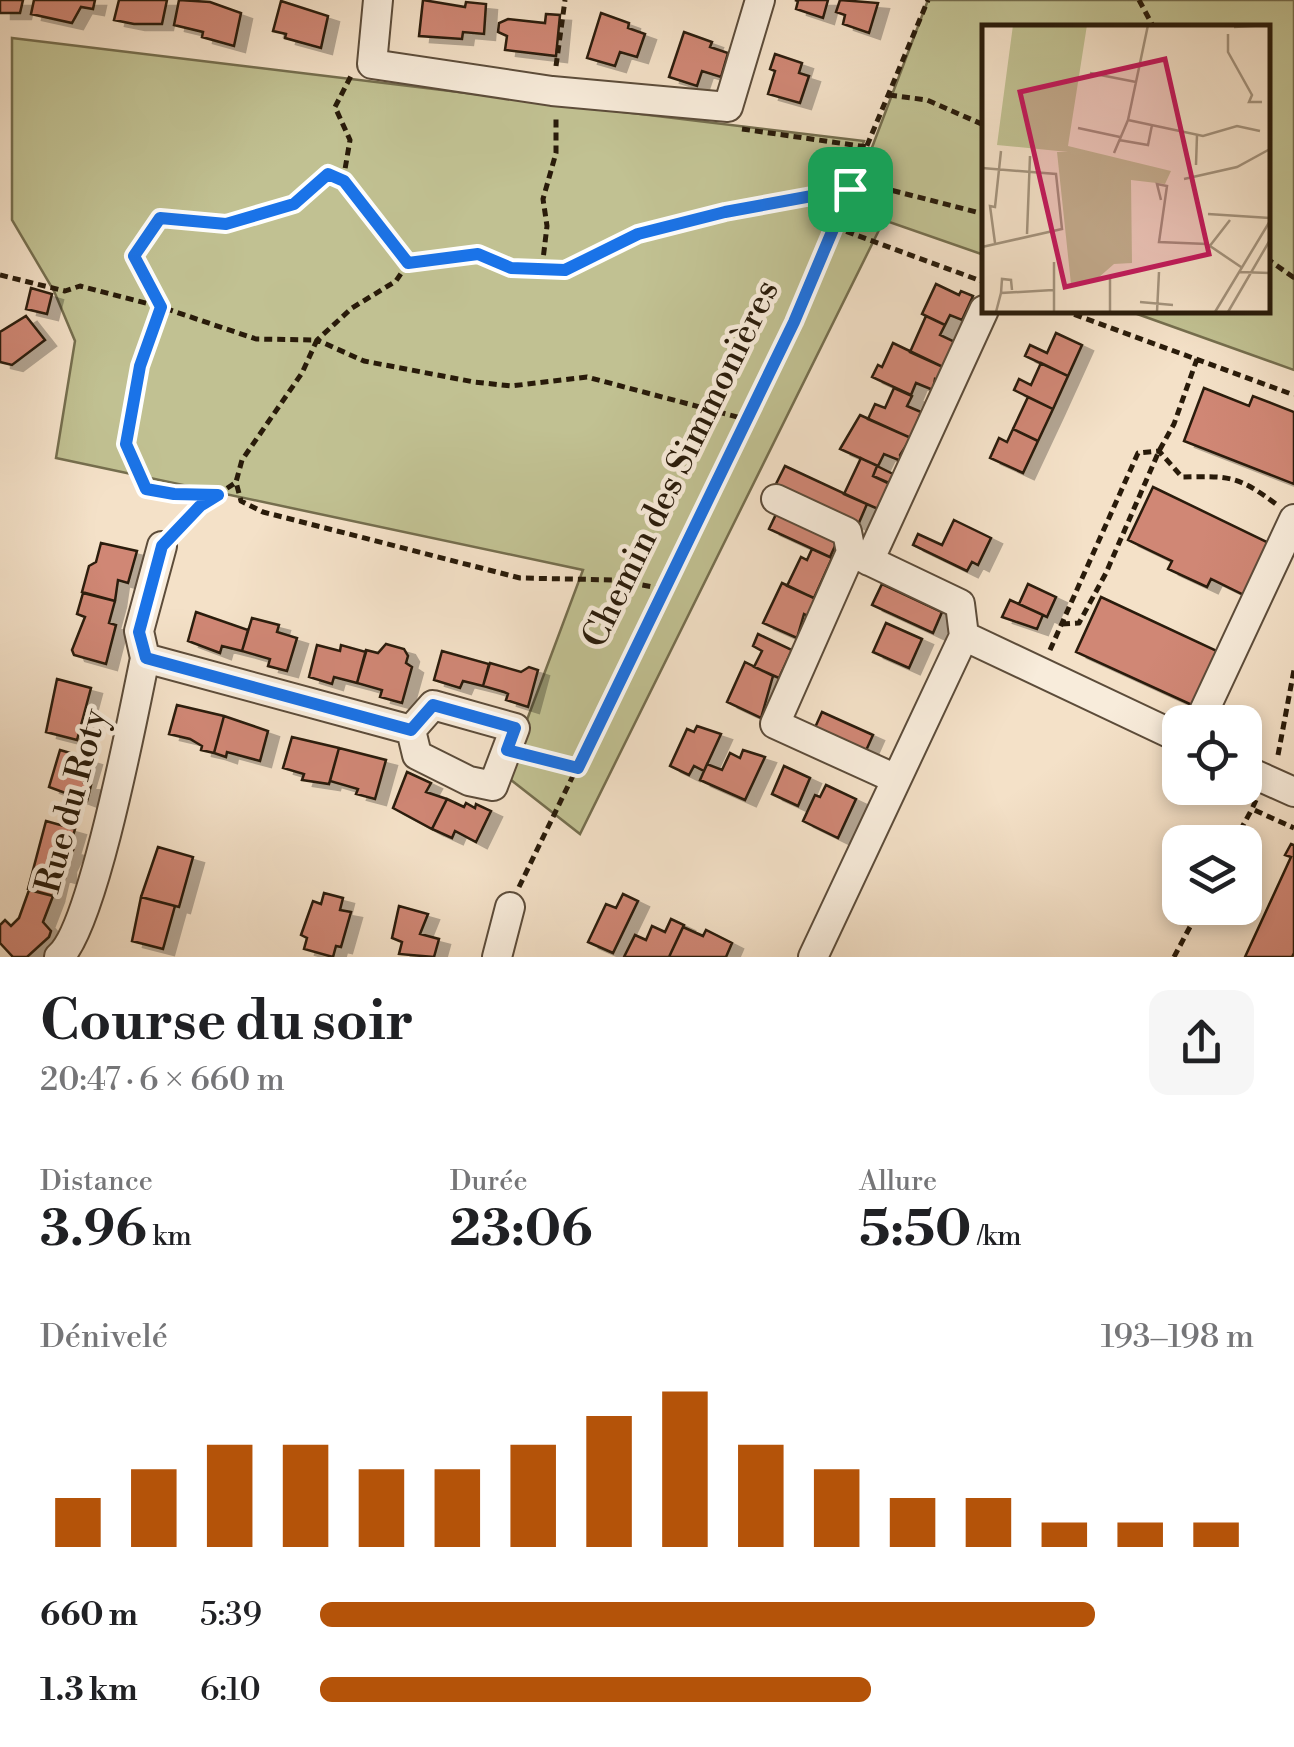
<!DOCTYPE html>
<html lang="fr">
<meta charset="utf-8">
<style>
:root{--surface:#fff;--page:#f6f6f6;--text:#202124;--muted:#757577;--accent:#b45309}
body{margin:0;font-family:"Libre Bodoni",serif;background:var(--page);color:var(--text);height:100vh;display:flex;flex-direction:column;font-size:38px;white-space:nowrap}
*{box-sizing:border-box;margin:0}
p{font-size:32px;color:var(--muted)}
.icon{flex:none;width:55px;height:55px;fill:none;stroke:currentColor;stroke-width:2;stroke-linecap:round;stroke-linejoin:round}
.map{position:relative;height:957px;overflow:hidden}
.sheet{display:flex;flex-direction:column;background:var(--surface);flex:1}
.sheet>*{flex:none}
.buttons{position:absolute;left:1162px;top:705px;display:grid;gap:20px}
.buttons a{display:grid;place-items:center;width:100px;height:100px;border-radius:20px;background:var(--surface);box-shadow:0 5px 15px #0003;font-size:50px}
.pin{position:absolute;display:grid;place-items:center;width:85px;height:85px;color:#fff;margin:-42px;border-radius:20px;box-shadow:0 5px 15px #0006}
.round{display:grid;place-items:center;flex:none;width:105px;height:105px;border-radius:20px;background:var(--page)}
.overview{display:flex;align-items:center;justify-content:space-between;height:170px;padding:0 40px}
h1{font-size:55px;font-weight:700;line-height:75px}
.metrics{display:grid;grid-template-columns:repeat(3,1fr);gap:15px;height:170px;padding:10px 40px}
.metrics div{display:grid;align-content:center}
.metrics b{font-size:50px;font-weight:700}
.metrics small{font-size:28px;font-weight:400}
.metrics p{font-size:28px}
.chart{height:280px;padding:20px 40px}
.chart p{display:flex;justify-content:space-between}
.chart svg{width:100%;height:180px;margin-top:10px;stroke:var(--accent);stroke-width:6}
ul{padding:0 40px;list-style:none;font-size:32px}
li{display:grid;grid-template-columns:160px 120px 1fr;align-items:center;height:75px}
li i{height:25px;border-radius:12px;background:var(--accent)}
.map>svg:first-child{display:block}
</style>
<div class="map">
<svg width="1294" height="957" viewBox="0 0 1294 957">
<defs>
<filter id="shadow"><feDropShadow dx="11" dy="6" stdDeviation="0" flood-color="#0004"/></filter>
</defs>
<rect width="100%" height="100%" fill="#f4e1c8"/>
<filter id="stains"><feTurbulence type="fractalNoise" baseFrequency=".002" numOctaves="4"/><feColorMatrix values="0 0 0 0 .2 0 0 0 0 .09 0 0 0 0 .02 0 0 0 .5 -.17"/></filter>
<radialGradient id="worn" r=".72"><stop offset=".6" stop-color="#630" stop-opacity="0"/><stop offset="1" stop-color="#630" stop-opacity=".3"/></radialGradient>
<!-- green -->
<path fill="#c1c192" stroke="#756e4e" stroke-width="2.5" d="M 928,0 L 1294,0 L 1294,370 L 1126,310 L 1266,310 L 1266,28 L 984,28 L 984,255 L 849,208 Z
M 12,38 L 864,141 L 836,210 L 881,226 L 580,834 L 506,776 L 583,570 L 56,458 L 75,341 L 54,291 L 12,220 Z"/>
<!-- building -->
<path fill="#d08774" stroke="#291b0a" stroke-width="2.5" filter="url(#shadow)" d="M 0,0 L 23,0 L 20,13 L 0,13 Z
M 34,0 L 95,0 L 93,9 L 81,7 L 72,23 L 31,14 Z
M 119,0 L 167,0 L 162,24 L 134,24 L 114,20 Z
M 179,0 L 210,2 L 241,13 L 234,46 L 202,37 L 203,32 L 174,25 Z
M 423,0 L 465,7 L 466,2 L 486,4 L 484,34 L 463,32 L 462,39 L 419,36 Z
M 795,0 L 828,0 L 823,18 L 796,9 L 798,1 Z
M 840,0 L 878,3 L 869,33 L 843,24 L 845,15 L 836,12 Z
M 281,1 L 328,16 L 321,48 L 285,38 L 286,34 L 273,31 Z
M 601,13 L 629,23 L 628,28 L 645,34 L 637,57 L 620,52 L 615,66 L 587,58 Z
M 546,14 L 560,15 L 556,56 L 505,50 L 507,36 L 498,32 L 499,23 L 508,19 L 545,23 Z
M 684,32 L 712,42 L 710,47 L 728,53 L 721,77 L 702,71 L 697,86 L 669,77 Z
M 775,54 L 802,63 L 799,73 L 809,76 L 800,103 L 768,94 L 775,71 L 770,69 Z
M 936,284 L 959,295 L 961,291 L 973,296 L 962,320 L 950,315 L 945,325 L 922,314 Z
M 31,288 L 52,294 L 47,314 L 26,309 Z
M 26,316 L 45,340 L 12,365 L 0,362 L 0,332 Z
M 926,316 L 945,325 L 940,335 L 955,342 L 943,367 L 910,352 Z
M 1056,333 L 1082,345 L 1068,376 L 1025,356 L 1030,345 L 1047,353 Z
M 893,343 L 943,367 L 938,380 L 935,379 L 933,390 L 916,383 L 911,395 L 872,377 L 878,365 L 882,367 Z
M 1041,363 L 1068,376 L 1053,409 L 1014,390 L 1019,379 L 1031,385 Z
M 894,388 L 912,396 L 907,406 L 921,412 L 911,438 L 868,419 L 875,404 L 885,408 Z
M 1204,388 L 1249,406 L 1253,396 L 1294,412 L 1294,484 L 1184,441 Z
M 1028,397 L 1053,409 L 1038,441 L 1013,429 Z
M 860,415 L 911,438 L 900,455 L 901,461 L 884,454 L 878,466 L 840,449 Z
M 1013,429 L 1038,441 L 1023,473 L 990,458 L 999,438 L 1007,442 Z
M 861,458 L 877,466 L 873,476 L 890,484 L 878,509 L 844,494 Z
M 785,466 L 867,504 L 858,525 L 775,486 Z
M 877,466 L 893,474 L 889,483 L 873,476 Z
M 1153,487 L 1269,543 L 1244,595 L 1211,579 L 1207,587 L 1168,569 L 1172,561 L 1128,540 Z
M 779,508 L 839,537 L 830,557 L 769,529 Z
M 954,520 L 991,538 L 978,565 L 972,562 L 967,571 L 913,545 L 918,534 L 942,545 Z
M 101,543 L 137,551 L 128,583 L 118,580 L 115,601 L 82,592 L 89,566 L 96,562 Z
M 812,549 L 832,558 L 814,598 L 787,586 L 801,557 L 807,560 Z
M 782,583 L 816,599 L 808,616 L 804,614 L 797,638 L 763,623 Z
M 882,584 L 942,612 L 933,633 L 872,605 Z
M 1028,584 L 1056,597 L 1047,617 L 1019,604 Z
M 83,593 L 115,601 L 109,623 L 116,625 L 106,664 L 74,655 L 72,650 L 85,617 L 77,614 Z
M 1101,597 L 1217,651 L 1192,705 L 1076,652 Z
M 1010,600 L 1043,615 L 1037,629 L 1002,617 Z
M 196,612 L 248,630 L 242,651 L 222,646 L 220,653 L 188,641 Z
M 252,618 L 279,625 L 277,632 L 297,638 L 287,671 L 268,666 L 270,659 L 242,651 Z
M 886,623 L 922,639 L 909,668 L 873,652 Z
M 758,634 L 792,650 L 779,678 L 754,667 L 762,651 L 753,646 Z
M 386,644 L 404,649 L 408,656 L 406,663 L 412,667 L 402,703 L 380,697 L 382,690 L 357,683 L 366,650 L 378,653 Z
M 317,645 L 340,651 L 341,645 L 366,652 L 357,683 L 334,677 L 332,684 L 309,677 Z
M 442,651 L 489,664 L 483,686 L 463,681 L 460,688 L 434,680 Z
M 745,662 L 773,676 L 761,718 L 727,702 Z
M 490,663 L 521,672 L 529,667 L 538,670 L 528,707 L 506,700 L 508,694 L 504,692 L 483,686 Z
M 57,679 L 91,688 L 77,740 L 46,732 Z
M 177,705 L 224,716 L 214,753 L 201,750 L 202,746 L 190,739 L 169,734 Z
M 822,712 L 873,735 L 864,755 L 813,732 Z
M 224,716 L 268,731 L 260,761 L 227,752 L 226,757 L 214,753 Z
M 697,726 L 721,734 L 704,771 L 694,766 L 689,775 L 670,766 L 687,729 L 694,732 Z
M 292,737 L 339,748 L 329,784 L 302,780 L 304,774 L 283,768 Z
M 339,748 L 386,760 L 375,799 L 356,794 L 358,789 L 330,781 Z
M 60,750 L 91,759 L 84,783 L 91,785 L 87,801 L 49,787 Z
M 743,750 L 765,757 L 745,800 L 700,780 L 707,764 L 722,770 L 730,753 L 740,758 Z
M 784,766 L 810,778 L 798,806 L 772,794 Z
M 407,772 L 431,783 L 426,792 L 447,799 L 432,829 L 393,808 Z
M 826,785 L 856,799 L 838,838 L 803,821 L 815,795 L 820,797 Z
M 447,799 L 464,807 L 466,803 L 475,808 L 476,804 L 491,811 L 476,842 L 455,831 L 452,838 L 432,829 Z
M 46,821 L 75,829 L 69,849 L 73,850 L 65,866 L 65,877 L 58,875 L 53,896 L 28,889 Z
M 1291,844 L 1294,845 L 1294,953 L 1292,957 L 1245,957 L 1291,857 L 1285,855 Z
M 158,847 L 193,857 L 179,907 L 141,897 Z
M 29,890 L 53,896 L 43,922 L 51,931 L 49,937 L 27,957 L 13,957 L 0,943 L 0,925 L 5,920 L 11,926 L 19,918 Z
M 324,893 L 343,898 L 340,910 L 351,912 L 341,947 L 336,946 L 333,957 L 304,949 L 307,938 L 301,935 L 313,901 L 321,904 Z
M 623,894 L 638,901 L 613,953 L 588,942 L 606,904 L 616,908 Z
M 141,897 L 175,906 L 163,949 L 132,941 Z
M 399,906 L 428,914 L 420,934 L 439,939 L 434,957 L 399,954 L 402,942 L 392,938 Z
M 671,919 L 684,925 L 669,957 L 624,957 L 635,935 L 646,940 L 652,926 L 665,932 Z
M 683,927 L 703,936 L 706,930 L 732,943 L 726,957 L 669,957 Z"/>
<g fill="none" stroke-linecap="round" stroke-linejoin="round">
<!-- minor casing -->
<g stroke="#5c4c3a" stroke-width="32">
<path id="minor" d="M 378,0 L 372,64 L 552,91 L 728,107 L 760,0
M 776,499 L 847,532 L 851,552 L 960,604 L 964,636
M 851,552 L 775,724 L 896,779
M 869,561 L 984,310
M 145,658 L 139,631 L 162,546
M 433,705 L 515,728 L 493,786 L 469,781 L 417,755 L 411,730 Z
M 1199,722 L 1294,519
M 1245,770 L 1294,792
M 59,957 C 93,928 134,711 145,658 L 411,730
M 497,957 L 510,907
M 813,957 L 964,636 L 1180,738"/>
</g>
<!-- path -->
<path stroke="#291b0a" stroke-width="5" stroke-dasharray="8 5" stroke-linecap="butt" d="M 1139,0 L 1154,28
M 556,66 L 565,0
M 889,95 L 927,100 L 984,125
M 742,129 L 867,147
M 343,181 L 350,140 L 335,107 L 352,74
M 834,227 L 984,282
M 1266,258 L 1293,277 L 1294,273
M 408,263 L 396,281 L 352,308 L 317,340 L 364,361 L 474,382 L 511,386 L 587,377 L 745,419
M 542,268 L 547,226 L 543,199 L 556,153 L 556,117
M 0,275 L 65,291 L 80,286 L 161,307 L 140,367 L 126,444 L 146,489 L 174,494 L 217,495
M 1062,310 L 1294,395
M 179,531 L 200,506 L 235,483
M 663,589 L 617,580 L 520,578 L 263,512 L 241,501 L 236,482 L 242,460 L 302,373 L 317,340 L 256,339 L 161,307 L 133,255 L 159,218 L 226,224 L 294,204 L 328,174 L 343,181 L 408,263 L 479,254 L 511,267 L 565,270 L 638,234 L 725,212 L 875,186 L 984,214
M 1062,624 L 1079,623 L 1106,573 L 1159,451 L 1174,424 L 1197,359
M 1050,650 L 1138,453 L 1159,451 L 1182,477 C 1228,476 1237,475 1276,504
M 1278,755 L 1294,670
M 529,756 L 577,768
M 1256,800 L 1252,809 L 1294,828
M 1234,842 L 1252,809
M 519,887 L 793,322 L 928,0
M 1174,957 L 1200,908"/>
<!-- minor -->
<use href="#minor" stroke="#f8ecdb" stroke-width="28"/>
</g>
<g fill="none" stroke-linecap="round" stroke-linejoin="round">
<!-- route casing -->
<g stroke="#fff" stroke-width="20">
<path id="route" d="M 328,174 L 344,181 L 408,263 L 478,254 L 511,268 L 565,270 L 638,234 L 725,212 L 850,189 L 794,322 L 578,768 L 507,750 L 515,728 L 433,705 L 411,730 L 146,658 L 139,632 L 162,546 L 200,506 L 218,495 L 174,494 L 146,489 L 126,444 L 140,366 L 161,307 L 134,256 L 160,218 L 226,224 L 294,204 Z"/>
</g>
<!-- route -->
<use href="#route" stroke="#1a73e8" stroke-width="12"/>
</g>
<g text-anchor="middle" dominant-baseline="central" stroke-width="9" stroke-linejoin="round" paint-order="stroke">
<!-- street labels -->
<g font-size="35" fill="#291b0a" stroke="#f8ecdb">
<text transform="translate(681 464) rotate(-64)">Chemin des Simmonières</text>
<text transform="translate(72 801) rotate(-75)">Rue du Roty</text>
</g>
</g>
<!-- overview -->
<g transform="translate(982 25)">
<rect width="288" height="288" fill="#f4e1c8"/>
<path d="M 31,0 L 105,0 L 86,121 L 189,146 L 183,159 L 149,155 L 150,238 L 132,239 L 116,253 L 89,259 L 75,127 L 86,127 L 15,120 Z" fill="#c1c192"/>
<path fill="none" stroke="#a3927c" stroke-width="2.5" d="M 166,0 L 146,95 L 221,111 L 255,101 L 278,106M 252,2 L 286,0M 246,9 L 246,27 L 270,70 L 267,77 L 280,77M 108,48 L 154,57M 96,103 L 138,112M 137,115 L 166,120 L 170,100M 132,128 L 146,95M 214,140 L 215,110M 0,143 L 74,149 L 80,204 L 0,222M 202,154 L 255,142 L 288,124M 179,175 L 175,159 L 185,161 L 177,217 L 225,219 L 259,242M 226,189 L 288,193M 45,209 L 48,131M 13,218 L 8,181 L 13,182 L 19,126M 227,222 L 248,195M 257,247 L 288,248M 19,268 L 20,254 L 29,255 L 30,265M 158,277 L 191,280M 14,287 L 19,268 L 71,265M 72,287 L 72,237M 128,287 L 128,254M 175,287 L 177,247M 233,287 L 288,196M 246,287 L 288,215"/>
<path fill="#c2185b" fill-opacity="0.15" stroke="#c2185b" stroke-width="5" d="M 183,34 L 227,229 L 83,262 L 38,67 Z"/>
<rect width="288" height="288" fill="none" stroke="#291b0a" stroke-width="5"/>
</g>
<rect width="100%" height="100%" filter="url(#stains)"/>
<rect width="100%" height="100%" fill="url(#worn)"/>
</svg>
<div class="buttons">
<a><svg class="icon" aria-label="locate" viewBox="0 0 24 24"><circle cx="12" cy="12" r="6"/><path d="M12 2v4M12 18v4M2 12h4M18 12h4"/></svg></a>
<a><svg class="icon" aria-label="layers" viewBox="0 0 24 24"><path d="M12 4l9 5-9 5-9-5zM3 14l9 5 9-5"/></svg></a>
</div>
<div class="pin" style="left:850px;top:189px;background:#1e9e55"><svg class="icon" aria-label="arrive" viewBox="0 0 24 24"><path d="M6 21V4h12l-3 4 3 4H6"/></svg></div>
</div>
<section class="sheet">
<div class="overview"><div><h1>Course du soir</h1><p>20:47 · 6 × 660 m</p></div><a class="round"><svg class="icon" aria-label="share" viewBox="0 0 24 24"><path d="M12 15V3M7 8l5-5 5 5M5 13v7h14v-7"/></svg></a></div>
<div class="metrics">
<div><p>Distance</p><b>3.96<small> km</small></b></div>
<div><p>Durée</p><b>23:06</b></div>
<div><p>Allure</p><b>5:50<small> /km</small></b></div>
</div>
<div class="chart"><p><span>Dénivelé</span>193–198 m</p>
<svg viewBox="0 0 160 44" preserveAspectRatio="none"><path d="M5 44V32M15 44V25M25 44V19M35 44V19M45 44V25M55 44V25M65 44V19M75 44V12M85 44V6M95 44V19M105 44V25M115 44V32M125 44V32M135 44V38M145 44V38M155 44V38"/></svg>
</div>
<ul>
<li><b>660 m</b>5:39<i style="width:83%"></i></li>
<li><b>1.3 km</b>6:10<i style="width:59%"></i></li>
</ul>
</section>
